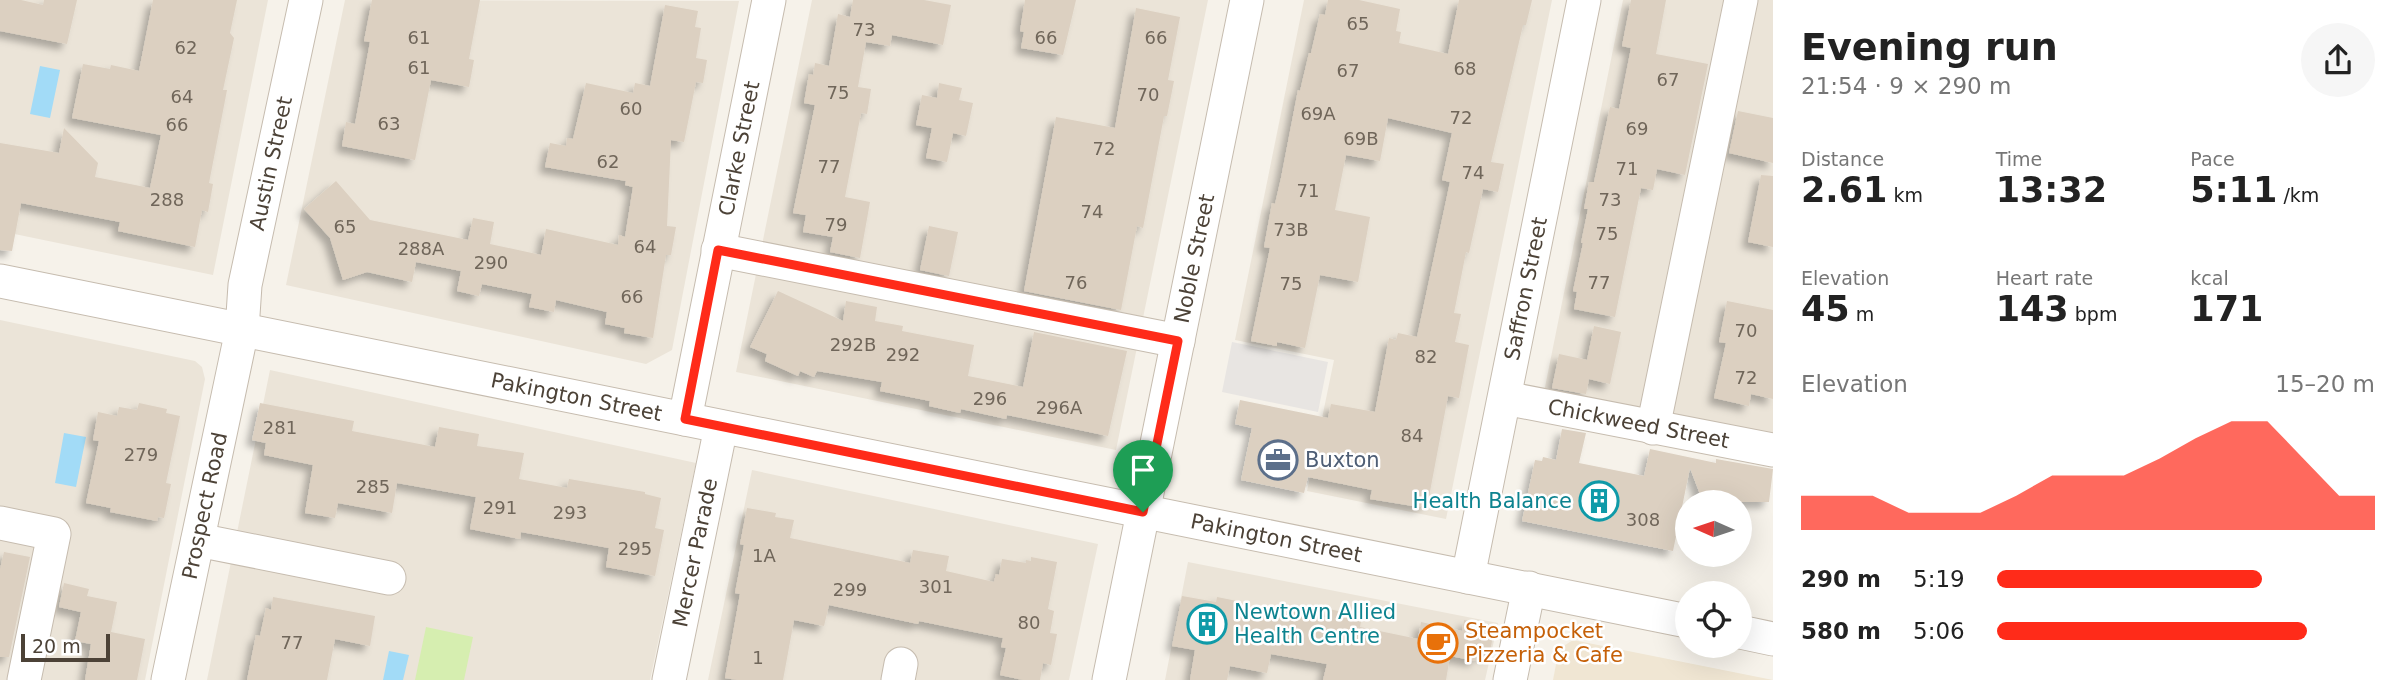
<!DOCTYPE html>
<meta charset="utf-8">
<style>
:root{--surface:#fff;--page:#f6f6f6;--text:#222;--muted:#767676;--accent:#ff2b19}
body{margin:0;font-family:"DejaVu Sans",sans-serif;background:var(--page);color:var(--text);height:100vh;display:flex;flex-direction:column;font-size:26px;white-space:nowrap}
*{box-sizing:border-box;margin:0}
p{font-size:23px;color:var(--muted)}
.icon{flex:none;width:38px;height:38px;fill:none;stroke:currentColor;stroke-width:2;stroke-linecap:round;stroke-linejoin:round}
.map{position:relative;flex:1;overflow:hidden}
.drawer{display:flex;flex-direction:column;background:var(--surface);width:630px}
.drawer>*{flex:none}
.needle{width:46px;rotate:273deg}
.controls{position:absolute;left:1675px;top:490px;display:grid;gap:14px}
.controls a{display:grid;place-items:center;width:77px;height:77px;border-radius:50%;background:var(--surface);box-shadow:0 7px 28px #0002;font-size:35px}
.scale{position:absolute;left:21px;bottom:18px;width:89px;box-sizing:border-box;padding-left:7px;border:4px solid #4c4237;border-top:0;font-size:19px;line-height:24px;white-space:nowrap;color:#4c4237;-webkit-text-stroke:5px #fff;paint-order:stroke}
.pin{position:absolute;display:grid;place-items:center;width:60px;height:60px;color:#fff;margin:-72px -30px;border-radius:50% 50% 50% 0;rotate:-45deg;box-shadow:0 0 7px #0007}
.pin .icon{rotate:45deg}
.round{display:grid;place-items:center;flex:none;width:74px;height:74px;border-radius:37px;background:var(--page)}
.head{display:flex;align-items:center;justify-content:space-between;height:119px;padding:0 28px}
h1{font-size:38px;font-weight:800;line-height:52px}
.stats{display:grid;grid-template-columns:repeat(3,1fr);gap:10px;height:119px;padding:7px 28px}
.stats div{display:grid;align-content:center}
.stats b{font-size:35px;font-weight:800}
.stats small{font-size:19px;font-weight:400}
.stats p{font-size:19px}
.chart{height:196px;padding:14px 28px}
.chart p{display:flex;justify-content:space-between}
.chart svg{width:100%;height:126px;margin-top:7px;fill:var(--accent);opacity:.7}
ul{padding:0 28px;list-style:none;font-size:23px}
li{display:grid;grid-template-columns:112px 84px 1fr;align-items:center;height:52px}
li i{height:18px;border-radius:9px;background:var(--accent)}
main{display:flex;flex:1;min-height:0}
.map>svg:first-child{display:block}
</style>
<main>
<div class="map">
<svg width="1773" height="680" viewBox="0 0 1773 680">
<defs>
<filter id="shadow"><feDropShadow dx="-6" dy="6" stdDeviation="3.5" flood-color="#0004"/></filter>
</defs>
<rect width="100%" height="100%" fill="#f6f2ea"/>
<!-- residential -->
<path fill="#ebe4d8" d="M 0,0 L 268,0 L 213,275 L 0,231 Z
M 345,0 L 739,1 L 672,350 L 646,364 L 286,285 Z
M 812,0 L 1208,0 L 1116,450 L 736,372 Z
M 1304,0 L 1552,0 L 1446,519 L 1307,491 L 1334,360 L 1235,340 Z
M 1623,0 L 1773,0 L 1773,438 L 1544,392 Z
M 0,320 L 195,361 L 202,367 L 205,379 L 145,680 L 0,680 Z
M 270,370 L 696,463 L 650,680 L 207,680 Z
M 752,470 L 1098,544 L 1069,680 L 708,680 Z
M 1188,562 L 1498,623 L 1485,680 L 1165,680 Z"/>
<!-- education -->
<path fill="#f0e6d3" d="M 1573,640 L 1773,680 L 1553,680 L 1559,649 Z"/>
<!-- green -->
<path fill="#d6eeb0" d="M 426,627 L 473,637 L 464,680 L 415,680 Z"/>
<!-- parking -->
<path fill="#e8e5e2" d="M 1232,342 L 1328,362 L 1318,412 L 1222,392 Z"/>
<!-- water -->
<path fill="#a2dbf7" d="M 40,66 L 60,70 L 50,118 L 30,114 Z
M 64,433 L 86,437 L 76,487 L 55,483 Z
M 389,651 L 409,655 L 403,680 L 383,680 Z"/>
<!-- building -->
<path fill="#dcd0c1" filter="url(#shadow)" d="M 0,0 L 21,0 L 43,5 L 44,0 L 77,0 L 67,44 L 0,31 Z
M 153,0 L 237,0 L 230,33 L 234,38 L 223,90 L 227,90 L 209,183 L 213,184 L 208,212 L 202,210 L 195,247 L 118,231 L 120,222 L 21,203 L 12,251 L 0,250 L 0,143 L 59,153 L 64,128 L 98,163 L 95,177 L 150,188 L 161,135 L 72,118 L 83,64 L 110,69 L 111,65 L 139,71 Z
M 372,0 L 480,0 L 469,59 L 474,60 L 469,87 L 431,80 L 415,160 L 342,146 L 346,122 L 355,124 L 370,42 L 364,41 Z
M 853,0 L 924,0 L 951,5 L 943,45 L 892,35 L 890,46 L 866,42 L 858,87 L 871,89 L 867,114 L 861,113 L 845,197 L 870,202 L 860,258 L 830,252 L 833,237 L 803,232 L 806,215 L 793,213 L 815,105 L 804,103 L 809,74 L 813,75 L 815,63 L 829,66 L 838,14 L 850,17 Z
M 1025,0 L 1076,0 L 1063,55 L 1021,48 L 1024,32 L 1020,31 Z
M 1328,0 L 1359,0 L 1400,9 L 1396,31 L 1401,32 L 1399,43 L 1448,54 L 1459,0 L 1532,0 L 1526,25 L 1523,25 L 1491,162 L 1504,164 L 1498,192 L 1483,189 L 1469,253 L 1466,252 L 1454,313 L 1461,314 L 1455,342 L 1469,345 L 1459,398 L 1448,396 L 1428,502 L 1419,507 L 1370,499 L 1372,490 L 1308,477 L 1304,493 L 1241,480 L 1252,428 L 1235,424 L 1240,400 L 1328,418 L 1331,404 L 1375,412 L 1389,338 L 1396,340 L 1398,333 L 1417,337 L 1450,182 L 1442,180 L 1452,133 L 1388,118 L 1380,161 L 1346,155 L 1335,210 L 1370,217 L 1358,282 L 1320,275 L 1305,348 L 1277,342 L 1277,346 L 1251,341 L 1270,248 L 1264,247 L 1272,203 L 1275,204 L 1281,178 L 1298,90 L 1300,91 L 1309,53 L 1311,53 L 1320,14 L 1325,15 Z
M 1631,0 L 1666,0 L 1656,54 L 1708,64 L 1685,175 L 1657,169 L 1653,190 L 1641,188 L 1615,317 L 1574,309 L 1577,292 L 1573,291 L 1583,243 L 1581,243 L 1588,209 L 1584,209 L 1589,182 L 1594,182 L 1610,107 L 1619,109 L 1631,48 L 1622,46 Z
M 665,5 L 698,11 L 695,27 L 701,28 L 696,58 L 707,60 L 703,83 L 696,82 L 684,142 L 671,140 L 667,226 L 676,227 L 671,255 L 666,255 L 653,338 L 624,333 L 625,328 L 605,324 L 607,312 L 556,300 L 554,312 L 529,307 L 532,294 L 482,284 L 479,296 L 457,291 L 461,271 L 416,262 L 412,282 L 367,272 L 343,280 L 330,238 L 304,209 L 336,181 L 370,220 L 468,240 L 473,218 L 494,222 L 490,244 L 541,255 L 546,229 L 618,245 L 619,235 L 625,237 L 633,187 L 625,185 L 626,181 L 545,167 L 550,143 L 566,146 L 567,138 L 573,139 L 586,83 L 633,93 L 635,83 L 650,86 Z
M 1136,8 L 1180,17 L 1168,80 L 1174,81 L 1167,116 L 1164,116 L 1143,228 L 1137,226 L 1121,310 L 1024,291 L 1056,117 L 1115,128 Z
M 939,83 L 962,88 L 959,100 L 973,103 L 966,136 L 953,133 L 947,162 L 926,158 L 932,128 L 916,125 L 922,95 L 937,98 Z
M 1738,111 L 1773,118 L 1773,163 L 1729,153 Z
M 1761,175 L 1773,176 L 1773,247 L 1748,242 Z
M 929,226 L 958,232 L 949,276 L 920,270 Z
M 778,291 L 843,321 L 846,301 L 877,307 L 875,321 L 903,326 L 902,331 L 974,345 L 968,376 L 1023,387 L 1034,332 L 1127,351 L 1108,436 L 1007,415 L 1006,419 L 961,409 L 960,413 L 929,406 L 930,401 L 880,391 L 882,382 L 817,371 L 814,377 L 800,371 L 798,376 L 765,361 L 767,354 L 750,347 Z
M 1727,301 L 1773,310 L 1773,399 L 1751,394 L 1749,406 L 1714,398 L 1726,343 L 1719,342 Z
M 1594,326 L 1621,332 L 1610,384 L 1589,379 L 1586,394 L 1552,388 L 1559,354 L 1587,360 Z
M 139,403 L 167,409 L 166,413 L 180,416 L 166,483 L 171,484 L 164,518 L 158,517 L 157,521 L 110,512 L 111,508 L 86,503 L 99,441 L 93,440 L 98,412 L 117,416 L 119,407 L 137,410 Z
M 260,403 L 354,421 L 352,431 L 435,447 L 439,427 L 479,434 L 477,446 L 524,453 L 519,479 L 567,488 L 569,479 L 645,492 L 645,494 L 661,498 L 655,528 L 664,530 L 655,576 L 606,567 L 609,548 L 521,532 L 520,539 L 470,529 L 476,497 L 397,483 L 392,513 L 338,503 L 335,518 L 305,513 L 313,465 L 264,455 L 266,443 L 252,440 Z
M 1562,429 L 1586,433 L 1579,463 L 1644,476 L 1650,449 L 1716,463 L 1716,459 L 1773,469 L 1769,502 L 1703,502 L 1690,468 L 1673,551 L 1522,521 L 1535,460 L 1542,461 L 1543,457 L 1556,460 Z
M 747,508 L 776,513 L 775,517 L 794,520 L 790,538 L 910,563 L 913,550 L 949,556 L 946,571 L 994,582 L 996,574 L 999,575 L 1002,559 L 1026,563 L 1026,560 L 1031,561 L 1031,557 L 1057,562 L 1048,609 L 1054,611 L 1050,633 L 1057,634 L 1051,665 L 1043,663 L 1040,680 L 1023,680 L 1000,675 L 1006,648 L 1001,647 L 1003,638 L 919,621 L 918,624 L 829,605 L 824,626 L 794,620 L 783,680 L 737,680 L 725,678 L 740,594 L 735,593 L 744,545 L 740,544 Z
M 4,552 L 30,557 L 9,657 L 0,657 L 0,569 Z
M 64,583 L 89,589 L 87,596 L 117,602 L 111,632 L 145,639 L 137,680 L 85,680 L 91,644 L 75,641 L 81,612 L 59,607 Z
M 1182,596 L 1216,602 L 1217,597 L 1242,602 L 1241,610 L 1288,619 L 1290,611 L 1327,618 L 1329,609 L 1362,616 L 1360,627 L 1418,639 L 1421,622 L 1462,631 L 1464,620 L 1495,626 L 1489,656 L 1477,653 L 1476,661 L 1450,656 L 1446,680 L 1323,680 L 1327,664 L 1271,654 L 1267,673 L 1230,666 L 1227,680 L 1190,680 L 1195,650 L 1172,646 Z
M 273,597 L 375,616 L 370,646 L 335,639 L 327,680 L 247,680 L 256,635 L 260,636 L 266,608 L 271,610 Z"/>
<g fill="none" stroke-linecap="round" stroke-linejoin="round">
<!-- minor casing -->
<g stroke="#c6bcaf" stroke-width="35">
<g id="minor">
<path d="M 718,250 L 1178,341"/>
<path id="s1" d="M 0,281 L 1687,621"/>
<path id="s2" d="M 1505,398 L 1773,450"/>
<path id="s3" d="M 685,419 L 769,0"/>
<path d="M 1653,428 L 1741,0"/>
<path d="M 0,523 L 54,534 L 24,680"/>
<path d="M 198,540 L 389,578"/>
<path id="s4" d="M 1468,577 L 1584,0"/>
<path d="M 1740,632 L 1773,639"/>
<path id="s5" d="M 168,680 L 242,330 L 245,285 L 306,0"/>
<path id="s6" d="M 669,680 L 721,427"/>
<path d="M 898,680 L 901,664"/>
<path id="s7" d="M 1109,680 L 1247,0"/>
<path d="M 1510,680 L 1529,588"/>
</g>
</g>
<!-- minor -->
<use href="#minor" stroke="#fff" stroke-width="33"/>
</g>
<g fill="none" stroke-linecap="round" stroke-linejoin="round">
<!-- route casing -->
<g stroke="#fff" stroke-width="14">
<path id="route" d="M 718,250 L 1178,341 L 1143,512 L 685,419 Z"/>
</g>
<!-- route -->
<use href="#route" stroke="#ff2b19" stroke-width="9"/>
</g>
<!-- icons -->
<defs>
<g id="office-ring" transform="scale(2.0125)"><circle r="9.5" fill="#fff" stroke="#5c6f8a" stroke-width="1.5"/><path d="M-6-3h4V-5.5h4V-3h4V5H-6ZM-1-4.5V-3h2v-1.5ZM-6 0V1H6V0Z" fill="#5c6f8a"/></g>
<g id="building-ring" transform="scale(2.0125)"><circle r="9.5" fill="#fff" stroke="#0f9aa8" stroke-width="1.5"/><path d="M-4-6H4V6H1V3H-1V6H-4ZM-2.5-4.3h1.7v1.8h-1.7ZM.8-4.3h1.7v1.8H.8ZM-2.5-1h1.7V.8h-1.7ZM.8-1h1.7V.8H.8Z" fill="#0f9aa8"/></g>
<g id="cafe-ring" transform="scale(2.0125)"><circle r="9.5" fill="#fff" stroke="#e8710a" stroke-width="1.5"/><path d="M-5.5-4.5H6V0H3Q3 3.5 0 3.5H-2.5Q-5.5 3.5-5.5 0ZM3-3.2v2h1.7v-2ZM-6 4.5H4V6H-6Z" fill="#e8710a"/></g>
</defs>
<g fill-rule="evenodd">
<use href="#office-ring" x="1278" y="460"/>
<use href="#building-ring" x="1599" y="501"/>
<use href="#building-ring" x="1207" y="624"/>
<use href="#cafe-ring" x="1438" y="643"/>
</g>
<g text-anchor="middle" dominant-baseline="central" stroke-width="5" stroke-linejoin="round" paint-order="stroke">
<!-- number labels -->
<g font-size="18" fill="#70665a">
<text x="1358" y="23">65</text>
<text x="864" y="29">73</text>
<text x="419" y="37">61</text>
<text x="1046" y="37">66</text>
<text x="1156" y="37">66</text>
<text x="186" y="47">62</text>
<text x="419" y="67">61</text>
<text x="1465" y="68">68</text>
<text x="1348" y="70">67</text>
<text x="1668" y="79">67</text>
<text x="838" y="92">75</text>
<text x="1148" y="94">70</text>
<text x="182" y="96">64</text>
<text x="631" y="108">60</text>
<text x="1318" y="113">69A</text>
<text x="1461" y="117">72</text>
<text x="389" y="123">63</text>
<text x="177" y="124">66</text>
<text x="1637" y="128">69</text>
<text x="1361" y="138">69B</text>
<text x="1104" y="148">72</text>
<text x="608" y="161">62</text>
<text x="829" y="166">77</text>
<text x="1627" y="168">71</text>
<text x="1473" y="172">74</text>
<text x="1308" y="190">71</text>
<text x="167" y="199">288</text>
<text x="1610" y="199">73</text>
<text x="1092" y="211">74</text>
<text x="836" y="224">79</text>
<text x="345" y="226">65</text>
<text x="1291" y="229">73B</text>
<text x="1607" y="233">75</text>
<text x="645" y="246">64</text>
<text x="421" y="248">288A</text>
<text x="491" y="262">290</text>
<text x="1076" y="282">76</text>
<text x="1599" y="282">77</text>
<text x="1291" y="283">75</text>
<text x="632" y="296">66</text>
<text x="1746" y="330">70</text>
<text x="853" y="344">292B</text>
<text x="903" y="354">292</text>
<text x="1426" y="356">82</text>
<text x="1746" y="377">72</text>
<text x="990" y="398">296</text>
<text x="1059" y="407">296A</text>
<text x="280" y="427">281</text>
<text x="1412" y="435">84</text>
<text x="141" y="454">279</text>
<text x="373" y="486">285</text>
<text x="500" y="507">291</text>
<text x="570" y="512">293</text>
<text x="1643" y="519">308</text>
<text x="635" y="548">295</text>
<text x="764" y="555">1A</text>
<text x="936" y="586">301</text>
<text x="850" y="589">299</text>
<text x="1029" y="622">80</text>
<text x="292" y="642">77</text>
<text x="758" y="657">1</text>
</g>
<!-- street labels -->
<g font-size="21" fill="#4c4237" stroke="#fff">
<text stroke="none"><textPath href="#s3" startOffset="276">Clarke Street</textPath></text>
<text stroke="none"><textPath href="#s5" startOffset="527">Austin Street</textPath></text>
<text stroke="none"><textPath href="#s7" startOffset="430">Noble Street</textPath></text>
<text stroke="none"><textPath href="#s4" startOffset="294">Saffron Street</textPath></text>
<text stroke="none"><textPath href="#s1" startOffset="588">Pakington Street</textPath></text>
<text stroke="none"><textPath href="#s2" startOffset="136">Chickweed Street</textPath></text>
<text stroke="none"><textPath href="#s5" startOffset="178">Prospect Road</textPath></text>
<text stroke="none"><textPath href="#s1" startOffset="1302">Pakington Street</textPath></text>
<text stroke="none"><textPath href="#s6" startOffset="130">Mercer Parade</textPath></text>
</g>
<!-- service labels -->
<g font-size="21" fill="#4e5e75" stroke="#fff" text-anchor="start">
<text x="1305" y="460">Buxton</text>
</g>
<!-- culture labels -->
<g font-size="21" fill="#0d838f" stroke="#fff" text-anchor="end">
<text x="1572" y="501">Health Balance</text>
<text x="1234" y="612" text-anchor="start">Newtown Allied<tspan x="1234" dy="24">Health Centre</tspan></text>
</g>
<!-- food labels -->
<g font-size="21" fill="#c56008" stroke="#fff" text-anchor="start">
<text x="1465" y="631">Steampocket<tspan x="1465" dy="24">Pizzeria &amp; Cafe</tspan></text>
</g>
</g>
</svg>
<div class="controls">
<a><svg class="needle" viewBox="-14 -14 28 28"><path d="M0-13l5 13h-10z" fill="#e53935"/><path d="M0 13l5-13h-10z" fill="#767676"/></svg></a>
<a><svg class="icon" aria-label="locate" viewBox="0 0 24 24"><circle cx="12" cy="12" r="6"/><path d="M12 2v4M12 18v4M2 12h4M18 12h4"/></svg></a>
</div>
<div class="scale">20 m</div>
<div class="pin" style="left:1143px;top:512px;background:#1e9e55"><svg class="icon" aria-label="arrive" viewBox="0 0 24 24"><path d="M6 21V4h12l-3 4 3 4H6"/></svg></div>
</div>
<section class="drawer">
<div class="head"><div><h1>Evening run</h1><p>21:54 · 9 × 290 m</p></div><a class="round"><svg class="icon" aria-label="share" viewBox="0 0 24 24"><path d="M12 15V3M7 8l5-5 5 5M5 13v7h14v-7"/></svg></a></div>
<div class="stats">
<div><p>Distance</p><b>2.61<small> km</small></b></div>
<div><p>Time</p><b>13:32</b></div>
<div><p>Pace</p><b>5:11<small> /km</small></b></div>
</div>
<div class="stats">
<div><p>Elevation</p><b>45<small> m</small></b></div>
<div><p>Heart rate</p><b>143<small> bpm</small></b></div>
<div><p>kcal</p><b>171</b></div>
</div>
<div class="chart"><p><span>Elevation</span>15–20 m</p>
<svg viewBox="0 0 160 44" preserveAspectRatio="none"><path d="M0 44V32L10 32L20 32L30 38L40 38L50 38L60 32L70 25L80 25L90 25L100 19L110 12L120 6L130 6L140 19L150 32L160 32V44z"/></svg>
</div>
<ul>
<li><b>290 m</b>5:19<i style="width:70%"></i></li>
<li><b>580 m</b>5:06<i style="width:82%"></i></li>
</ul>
</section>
</main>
